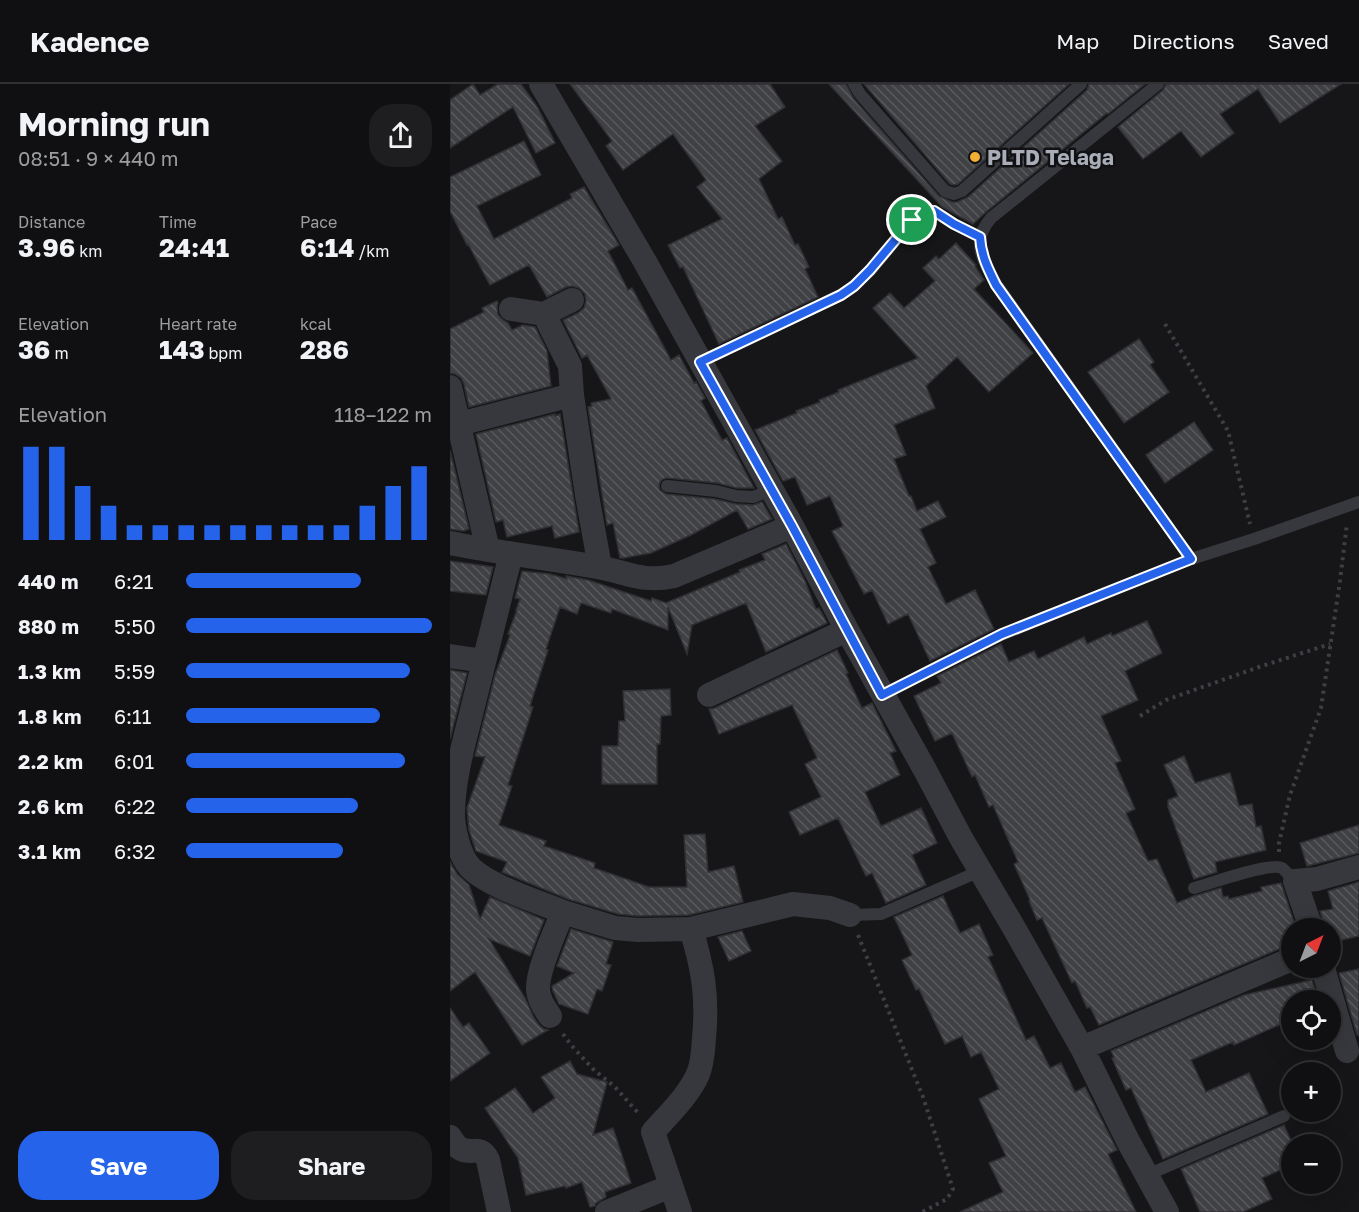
<!DOCTYPE html>
<meta charset="utf-8">
<style>
:root{--surface:#101012;--page:#1e1e20;--text:#f1f3f6;--muted:#9c9d9f;--line:#303032;--accent:#2563eb}
body{margin:0;font-family:"Golos Text",sans-serif;background:var(--page);color:var(--text);height:100vh;display:flex;flex-direction:column;font-size:22px;white-space:nowrap}
*{box-sizing:border-box;margin:0}
p{font-size:20px;color:var(--muted)}
.icon{flex:none;width:33px;height:33px;fill:none;stroke:currentColor;stroke-width:2;stroke-linecap:round;stroke-linejoin:round}
.map{position:relative;flex:1;overflow:hidden}
.side{display:flex;flex-direction:column;background:var(--surface);width:450px}
.side>*{flex:none}
.needle{width:39px;rotate:42deg}
.buttons{position:absolute;left:831px;top:834px;display:grid;gap:12px}
.buttons a{display:grid;place-items:center;width:60px;height:60px;border-radius:50%;background:var(--surface);box-shadow:0 6px 24px #0002,0 0 0 2px var(--line);font-size:30px}
.pin{position:absolute;display:grid;place-items:center;width:51px;height:51px;color:#fff;margin:-26px;border:3px solid #fff;border-radius:50%;box-shadow:0 2px 6px #0007}
.round{display:grid;place-items:center;flex:none;width:63px;height:63px;border-radius:24px;background:var(--page)}
.overview{display:flex;align-items:center;justify-content:space-between;height:102px;padding:0 18px}
h1{font-size:33px;font-weight:700;line-height:45px}
.metrics{display:grid;grid-template-columns:repeat(3,1fr);gap:9px;height:102px;padding:6px 18px}
.metrics div{display:grid;align-content:center}
.metrics b{font-size:26px;font-weight:700}
.metrics small{font-size:16px;font-weight:400}
.metrics p{font-size:16px}
.chart{height:168px;padding:12px 18px}
.chart p{display:flex;justify-content:space-between}
.chart svg{width:100%;height:108px;margin-top:6px;stroke:var(--accent);stroke-width:6}
.button{display:flex;gap:12px;margin-top:auto;padding:12px 18px}
.button a{flex:1;height:69px;border-radius:24px;background:var(--accent);color:#fff;font-size:24px;font-weight:700;line-height:69px;text-align:center}
.button a+a{background:var(--page);color:var(--text)}
ul{padding:0 18px;list-style:none;font-size:20px}
li{display:grid;grid-template-columns:96px 72px 1fr;align-items:center;height:45px}
li i{height:15px;border-radius:8px;background:var(--accent)}
header{display:flex;align-items:center;gap:36px;box-sizing:border-box;height:84px;padding:0 30px;background:var(--surface);border-bottom:2px solid var(--line)}
header strong{font-size:28px}
nav{display:flex;gap:33px;margin-inline-start:auto;font-size:21px}
main{display:flex;flex:1;min-height:0}
.map>svg:first-child{display:block}
</style>
<header>
<strong>Kadence</strong>
<nav><a>Map</a><a>Directions</a><a>Saved</a></nav>
</header>
<main>
<section class="side">
<div class="overview"><div><h1>Morning run</h1><p>08:51 · 9 × 440 m</p></div><a class="round"><svg class="icon" aria-label="share" viewBox="0 0 24 24"><path d="M12 15V3M7 8l5-5 5 5M5 13v7h14v-7"/></svg></a></div>
<div class="metrics">
<div><p>Distance</p><b>3.96<small> km</small></b></div>
<div><p>Time</p><b>24:41</b></div>
<div><p>Pace</p><b>6:14<small> /km</small></b></div>
</div>
<div class="metrics">
<div><p>Elevation</p><b>36<small> m</small></b></div>
<div><p>Heart rate</p><b>143<small> bpm</small></b></div>
<div><p>kcal</p><b>286</b></div>
</div>
<div class="chart"><p><span>Elevation</span>118–122 m</p>
<svg viewBox="0 0 160 44" preserveAspectRatio="none"><path d="M5 44V6M15 44V6M25 44V22M35 44V30M45 44V38M55 44V38M65 44V38M75 44V38M85 44V38M95 44V38M105 44V38M115 44V38M125 44V38M135 44V30M145 44V22M155 44V14"/></svg>
</div>
<ul>
<li><b>440 m</b>6:21<i style="width:71%"></i></li>
<li><b>880 m</b>5:50<i style="width:100%"></i></li>
<li><b>1.3 km</b>5:59<i style="width:91%"></i></li>
<li><b>1.8 km</b>6:11<i style="width:79%"></i></li>
<li><b>2.2 km</b>6:01<i style="width:89%"></i></li>
<li><b>2.6 km</b>6:22<i style="width:70%"></i></li>
<li><b>3.1 km</b>6:32<i style="width:64%"></i></li>
</ul>
<div class="button"><a>Save</a><a>Share</a></div>
</section>
<div class="map">
<svg width="909" height="1128" viewBox="0 0 909 1128">
<defs>
<pattern id="building-back-hatch" width="6" height="6" patternUnits="userSpaceOnUse" patternTransform="scale(1.5)"><rect width="6" height="6" fill="#404145"/><path d="M-1 5l2 2M0 0l6 6M5-1l2 2" fill="none" stroke="#595a5e"/></pattern>
</defs>
<rect width="100%" height="100%" fill="#161618"/>
<!-- building -->
<path fill="url(#building-back-hatch)" stroke="#303034" stroke-width="1.5" d="M 23,0 L 30,11 L 48,0 L 71,0 L 88,24 L 105,59 L 86,69 L 63,23 L 0,64 L 0,16 Z
M 120,0 L 320,0 L 335,23 L 305,42 L 332,77 L 309,95 L 328,135 L 332,133 L 345,161 L 348,160 L 359,183 L 355,185 L 368,213 L 269,260 L 233,183 L 230,184 L 218,161 L 272,135 L 247,103 L 256,96 L 223,50 L 173,86 L 156,62 L 162,57 Z
M 379,0 L 396,0 L 404,15 L 489,112 L 502,118 L 507,118 L 518,113 L 637,6 L 639,0 L 695,0 L 658,30 L 657,29 L 536,128 L 523,140 L 492,123 Z
M 414,0 L 619,0 L 508,100 L 504,101 L 500,100 Z
M 716,0 L 891,0 L 830,39 L 808,5 L 770,30 L 784,49 L 751,73 L 731,47 L 693,75 L 668,43 L 713,6 Z
M 74,57 L 91,91 L 27,122 L 44,155 L 122,114 L 120,110 L 134,103 L 169,161 L 158,167 L 178,206 L 182,204 L 221,276 L 229,271 L 244,299 L 246,298 L 255,314 L 251,317 L 272,356 L 277,354 L 304,404 L 287,404 L 267,399 L 218,394 L 213,395 L 210,398 L 209,402 L 210,406 L 216,410 L 265,415 L 286,420 L 303,421 L 312,418 L 322,435 L 298,445 L 287,426 L 241,451 L 201,469 L 173,474 L 170,474 L 163,439 L 157,441 L 138,323 L 142,322 L 141,319 L 161,315 L 137,271 L 132,274 L 113,236 L 128,229 L 134,224 L 136,217 L 135,210 L 129,204 L 122,202 L 116,203 L 97,213 L 79,181 L 40,201 L 18,160 L 17,161 L 0,127 L 0,93 Z
M 506,159 L 526,181 L 525,182 L 534,196 L 524,205 L 583,269 L 539,308 L 507,273 L 476,302 L 485,324 L 444,341 L 456,371 L 444,375 L 459,412 L 461,412 L 467,427 L 488,417 L 496,433 L 470,445 L 486,479 L 478,483 L 496,520 L 525,506 L 544,545 L 480,577 L 458,530 L 438,540 L 422,506 L 414,510 L 382,447 L 393,442 L 380,412 L 357,421 L 345,393 L 333,397 L 305,346 L 347,329 L 346,327 L 370,318 L 369,316 L 389,308 L 388,306 L 468,274 L 423,224 L 440,209 L 454,224 L 485,197 L 473,184 L 486,172 L 489,175 Z
M 47,217 L 48,219 L 47,223 L 48,231 L 53,236 L 58,239 L 62,246 L 73,241 L 85,243 L 97,267 L 101,302 L 19,323 L 14,300 L 11,294 L 5,290 L 0,289 L 0,245 L 34,228 L 32,224 Z
M 689,255 L 704,278 L 700,281 L 719,308 L 674,339 L 638,288 Z
M 105,330 L 105,332 L 110,330 L 129,448 L 105,454 L 102,442 L 57,453 L 53,436 L 46,438 L 26,350 Z
M 744,338 L 763,366 L 715,399 L 696,371 Z
M 0,366 L 19,445 L 13,447 L 0,445 Z
M 336,460 L 355,497 L 366,525 L 369,524 L 377,539 L 316,568 L 296,519 L 242,541 L 237,570 L 218,523 L 218,546 L 162,525 L 161,529 L 131,519 L 127,530 L 110,523 L 96,565 L 98,566 L 80,622 L 83,623 L 58,701 L 62,702 L 49,741 L 96,757 L 94,762 L 145,779 L 144,784 L 199,803 L 237,803 L 234,751 L 255,750 L 258,788 L 284,782 L 293,818 L 239,831 L 188,832 L 168,830 L 118,815 L 69,795 L 52,788 L 57,778 L 26,767 L 19,746 L 17,724 L 35,673 L 25,672 L 45,591 L 60,551 L 58,550 L 67,526 L 66,526 L 70,515 L 65,514 L 72,487 L 100,490 L 117,495 L 116,492 L 138,496 L 201,517 L 202,514 L 216,519 L 290,488 L 289,486 L 315,476 L 312,470 Z
M 0,477 L 43,483 L 36,511 L 0,507 Z
M 697,537 L 712,569 L 675,587 L 688,616 L 651,632 L 671,677 L 665,679 L 685,725 L 676,729 L 698,777 L 707,775 L 727,819 L 744,812 L 771,804 L 773,813 L 778,812 L 779,815 L 812,807 L 811,803 L 831,799 L 846,844 L 842,844 L 842,861 L 836,862 L 649,941 L 640,923 L 637,924 L 625,897 L 622,899 L 592,834 L 587,836 L 579,817 L 580,816 L 564,780 L 568,778 L 543,721 L 539,723 L 525,691 L 522,693 L 502,649 L 485,657 L 464,612 L 491,599 L 487,592 L 551,560 L 559,578 L 584,567 L 588,575 L 634,553 L 637,560 L 661,549 L 662,552 Z
M 387,566 L 398,589 L 396,590 L 412,624 L 422,619 L 446,667 L 440,669 L 450,691 L 415,708 L 431,742 L 471,724 L 487,759 L 462,771 L 476,801 L 436,819 L 422,789 L 416,792 L 388,734 L 350,751 L 339,728 L 371,713 L 355,680 L 367,674 L 342,621 L 269,650 L 259,625 L 265,624 Z
M 0,586 L 17,589 L 0,655 Z
M 220,605 L 221,631 L 211,632 L 210,660 L 207,660 L 207,700 L 152,700 L 152,662 L 168,662 L 169,637 L 175,637 L 173,607 Z
M 734,672 L 745,699 L 780,689 L 789,722 L 802,720 L 806,743 L 811,742 L 816,766 L 765,778 L 767,788 L 744,795 L 718,723 L 718,716 L 728,712 L 714,681 Z
M 909,741 L 909,769 L 857,782 L 850,759 Z
M 0,778 L 7,790 L 19,801 L 30,835 L 40,813 L 94,836 L 80,872 L 39,855 L 75,914 L 84,934 L 89,941 L 94,945 L 98,946 L 72,961 L 25,888 L 0,907 Z
M 909,798 L 909,852 L 887,857 L 883,844 L 875,844 L 870,827 L 883,825 L 878,807 Z
M 493,812 L 510,849 L 529,840 L 543,871 L 538,873 L 576,956 L 584,952 L 600,984 L 611,979 L 625,1008 L 635,1003 L 667,1066 L 658,1070 L 686,1128 L 510,1128 L 553,1108 L 539,1079 L 556,1072 L 529,1015 L 549,1005 L 531,968 L 521,973 L 512,952 L 495,960 L 469,905 L 466,906 L 452,876 L 462,871 L 444,833 Z
M 121,845 L 163,858 L 156,880 L 161,881 L 152,907 L 147,905 L 138,930 L 109,920 L 103,907 L 102,902 L 124,889 L 107,882 Z
M 292,847 L 301,867 L 279,877 L 268,853 Z
M 909,885 L 909,951 L 907,951 L 889,889 Z
M 862,896 L 868,916 L 842,916 L 842,935 L 784,961 L 783,958 L 741,976 L 756,1008 L 799,989 L 818,1030 L 713,1075 L 681,1004 L 676,1006 L 662,974 L 664,973 L 661,967 L 794,911 Z
M 0,924 L 13,943 L 19,939 L 40,969 L 0,997 Z
M 120,977 L 127,990 L 157,998 L 143,1051 L 163,1044 L 181,1099 L 155,1108 L 156,1113 L 146,1119 L 145,1122 L 140,1123 L 132,1098 L 116,1104 L 115,1102 L 76,1111 L 68,1074 L 35,1024 L 65,1004 L 83,1029 L 105,1014 L 91,993 Z
M 834,1041 L 842,1059 L 842,1081 L 812,1094 L 822,1115 L 793,1128 L 750,1128 L 731,1085 Z"/>
<g fill="none" stroke-linecap="round" stroke-linejoin="round">
<!-- path -->
<path stroke="#3d3f44" stroke-width="4" stroke-dasharray="3 4.5" stroke-linecap="butt" d="M 715,240 L 778,347 L 800,440
M 690,632 L 716,616 L 809,583 L 880,560
M 829,768 L 829,759 L 840,711 L 871,624 L 890,497 L 897,439
M 408,851 L 473,1013 L 503,1105 L 497,1115 L 472,1128
M 113,950 L 122,962 L 143,985 L 165,1003 L 190,1031"/>
<!-- service -->
<path stroke="#37383d" stroke-width="12" d="M 404,0 L 410,10 L 495,107 L 504,110 L 512,107 L 631,0
M 708,0 L 541,134 C 520,158 533,177 547,201 L 741,475 L 804,455 L 909,418
M 250,278 L 391,211 L 404,202 L 421,186 L 462,136 L 473,129 L 484,127 L 504,140 L 530,153
M 217,402 L 266,407 L 286,412 L 303,413 L 322,406
M 432,611 L 551,551 L 741,475
M 744,804 C 759,800 820,778 832,784 C 836,787 841,794 845,797
M 400,831 L 431,830 L 530,787
M 697,1091 L 834,1032"/>
<!-- minor -->
<path stroke="#37383d" stroke-width="24" d="M 91,0 L 194,176 L 342,442 L 397,546 L 475,686 L 511,754 L 564,844 L 632,964 L 678,1057 L 717,1128
M 122,216 L 94,230 L 120,282 L 122,311 L 137,411 L 150,483
M 61,225 L 94,230
M 0,303 L 38,466
M 9,340 L 122,311
M 0,459 C 49,469 98,474 147,483 C 178,488 191,499 224,492 L 342,442
M 61,470 C 48,522 35,574 22,626 C 14,659 3,696 3,730 C 3,744 9,770 19,782 C 35,801 89,818 113,828 C 105,848 87,886 88,906 C 89,916 94,924 100,932
M 0,572 L 34,577
M 259,611 L 397,546
M 113,828 L 165,844 L 188,846 L 241,845
M 861,844 L 845,797 L 867,795 L 909,783
M 873,884 L 897,967
M 632,964 L 842,875
M 0,1053 C 3,1057 6,1063 11,1065 C 23,1071 30,1060 38,1076 L 49,1128
M 157,1128 L 221,1102
M 230,1128 L 203,1048 C 218,1031 239,1011 248,990 C 253,978 253,966 254,954 C 258,913 253,884 241,845 L 343,820 L 380,824 L 400,831"/>
</g>
<g fill="none" stroke-linecap="round" stroke-linejoin="round">
<!-- route casing -->
<g stroke="#fff" stroke-width="12">
<path id="route" d="M 484,127 L 504,140 L 530,153 C 531,171 538,185 546,201 L 741,475 L 552,550 L 432,611 L 342,442 L 250,278 L 391,211 L 404,202 L 420,186 L 462,136 L 473,129 Z"/>
</g>
<!-- route -->
<use href="#route" stroke="#2563eb" stroke-width="8"/>
</g>
<!-- markers -->
<circle fill="#f2b134" stroke="#111113" stroke-width="2" cx="525" cy="73" r="6"/>
<g text-anchor="middle" dominant-baseline="central" stroke-width="5" stroke-linejoin="round" paint-order="stroke">
<!-- poi labels -->
<g font-size="21" font-weight="bold" fill="#a8adb8" stroke="#111113" text-anchor="start">
<text x="537" y="73">PLTD Telaga</text>
</g>
</g>
</svg>
<div class="buttons">
<a><svg class="needle" viewBox="-14 -14 28 28"><path d="M0-13l5 13h-10z" fill="#e53935"/><path d="M0 13l5-13h-10z" fill="#9c9d9f"/></svg></a>
<a><svg class="icon" aria-label="locate" viewBox="0 0 24 24"><circle cx="12" cy="12" r="6"/><path d="M12 2v4M12 18v4M2 12h4M18 12h4"/></svg></a>
<a>+</a>
<a>−</a>
</div>
<div class="pin" style="left:462px;top:136px;background:#1e9e55"><svg class="icon" aria-label="arrive" viewBox="0 0 24 24"><path d="M6 21V4h12l-3 4 3 4H6"/></svg></div>
</div>
</main>
